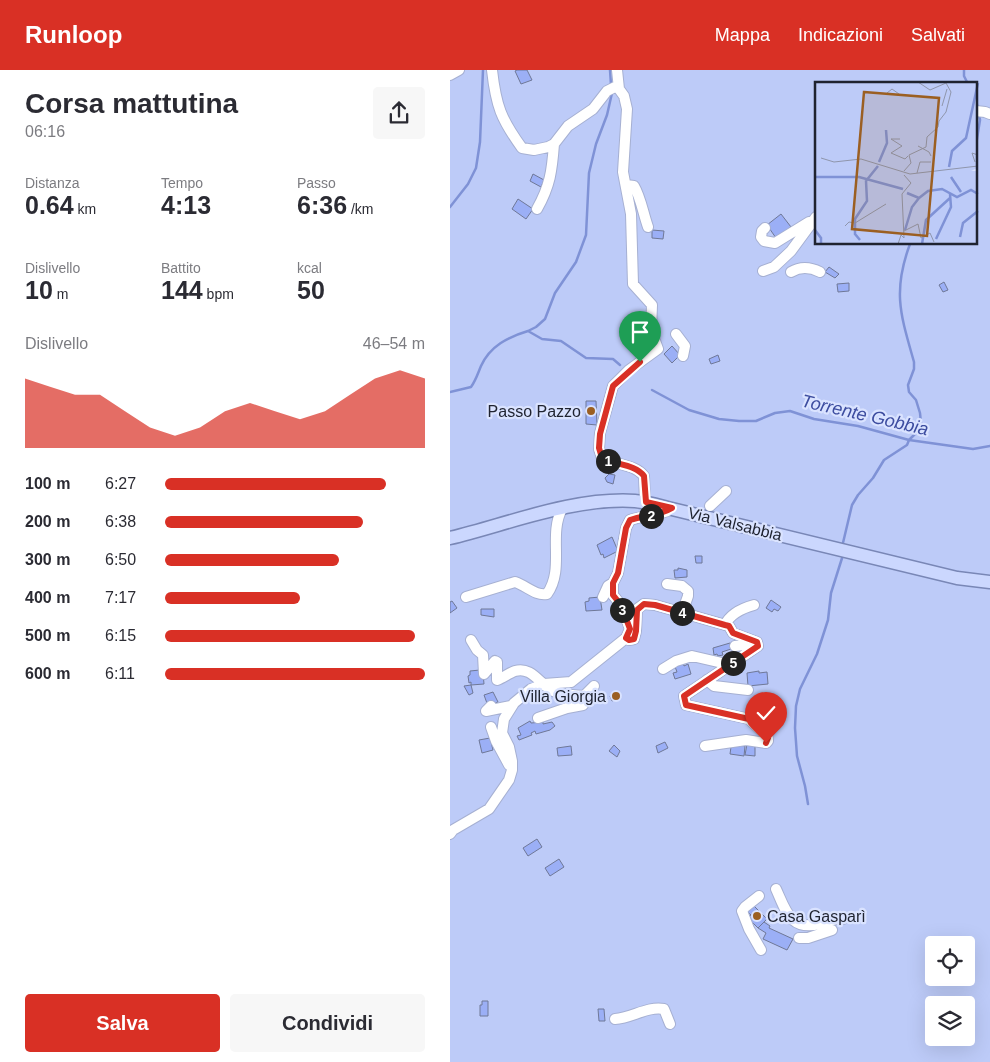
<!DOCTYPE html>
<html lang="it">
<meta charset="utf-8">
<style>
:root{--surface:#fff;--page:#f7f7f7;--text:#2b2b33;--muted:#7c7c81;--accent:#d93025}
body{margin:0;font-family:Arial,sans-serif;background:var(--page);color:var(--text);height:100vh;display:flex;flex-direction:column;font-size:19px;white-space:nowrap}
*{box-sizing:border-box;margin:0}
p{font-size:16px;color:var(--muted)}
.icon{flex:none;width:28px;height:28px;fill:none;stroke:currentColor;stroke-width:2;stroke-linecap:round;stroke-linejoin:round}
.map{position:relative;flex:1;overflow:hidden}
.details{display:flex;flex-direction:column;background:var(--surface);width:450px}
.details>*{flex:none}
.controls{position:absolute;left:475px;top:866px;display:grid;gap:10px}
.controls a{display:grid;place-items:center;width:50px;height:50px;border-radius:5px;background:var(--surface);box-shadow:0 5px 20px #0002;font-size:25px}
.pin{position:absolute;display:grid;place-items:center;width:42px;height:42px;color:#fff;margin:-51px -21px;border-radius:50% 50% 50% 0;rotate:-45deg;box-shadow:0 0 5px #0007}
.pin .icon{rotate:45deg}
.km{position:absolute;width:25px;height:25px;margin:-12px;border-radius:50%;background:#222;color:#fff;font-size:14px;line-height:25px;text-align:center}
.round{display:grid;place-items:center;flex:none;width:52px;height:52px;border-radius:5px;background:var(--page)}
.summary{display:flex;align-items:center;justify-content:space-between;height:85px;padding:0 25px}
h1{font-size:28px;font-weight:700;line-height:38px}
.metrics{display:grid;grid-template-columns:repeat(3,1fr);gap:8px;height:85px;padding:5px 25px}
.metrics div{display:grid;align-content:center}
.metrics b{font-size:25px;font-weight:700}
.metrics small{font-size:14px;font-weight:400}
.metrics p{font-size:14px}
.chart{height:140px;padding:10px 25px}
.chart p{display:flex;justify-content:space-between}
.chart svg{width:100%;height:90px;margin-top:5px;fill:var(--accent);opacity:.7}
.button{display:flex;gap:10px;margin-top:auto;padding:10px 25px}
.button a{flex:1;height:58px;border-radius:5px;background:var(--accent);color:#fff;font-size:20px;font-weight:700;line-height:58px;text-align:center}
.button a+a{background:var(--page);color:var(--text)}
ul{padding:0 25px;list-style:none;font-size:16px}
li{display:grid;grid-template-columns:80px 60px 1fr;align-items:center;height:38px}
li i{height:12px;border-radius:6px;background:var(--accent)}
header{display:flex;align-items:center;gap:30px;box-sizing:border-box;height:70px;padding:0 25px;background:var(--accent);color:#fff}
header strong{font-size:24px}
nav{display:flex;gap:28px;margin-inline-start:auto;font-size:18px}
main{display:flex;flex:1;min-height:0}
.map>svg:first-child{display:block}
</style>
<header>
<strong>Runloop</strong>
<nav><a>Mappa</a><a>Indicazioni</a><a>Salvati</a></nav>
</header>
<main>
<section class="details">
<div class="summary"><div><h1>Corsa mattutina</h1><p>06:16</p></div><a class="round"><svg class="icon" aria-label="share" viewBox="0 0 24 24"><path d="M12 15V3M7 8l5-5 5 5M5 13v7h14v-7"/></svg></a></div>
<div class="metrics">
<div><p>Distanza</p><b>0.64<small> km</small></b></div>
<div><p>Tempo</p><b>4:13</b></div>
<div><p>Passo</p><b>6:36<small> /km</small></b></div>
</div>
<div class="metrics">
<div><p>Dislivello</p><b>10<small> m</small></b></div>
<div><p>Battito</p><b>144<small> bpm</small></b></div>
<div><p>kcal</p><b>50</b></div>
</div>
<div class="chart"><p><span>Dislivello</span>46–54 m</p>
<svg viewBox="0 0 160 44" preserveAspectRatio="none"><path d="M0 44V10L10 14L20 18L30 18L40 26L50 34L60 38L70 34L80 26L90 22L100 26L110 30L120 26L130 18L140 10L150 6L160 10V44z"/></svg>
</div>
<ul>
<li><b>100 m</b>6:27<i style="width:85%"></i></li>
<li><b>200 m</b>6:38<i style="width:76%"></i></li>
<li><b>300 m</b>6:50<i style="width:67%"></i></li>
<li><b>400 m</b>7:17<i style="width:52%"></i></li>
<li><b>500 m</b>6:15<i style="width:96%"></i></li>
<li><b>600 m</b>6:11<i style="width:100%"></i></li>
</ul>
<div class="button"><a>Salva</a><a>Condividi</a></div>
</section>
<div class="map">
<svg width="540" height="992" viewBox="0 0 540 992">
<rect width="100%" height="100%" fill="#dae3ff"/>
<!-- green -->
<path fill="#bdcbf8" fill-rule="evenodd" d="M 0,0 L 540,0 L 540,992 L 0,992 ZM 366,14 L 526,14 L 526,174 L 366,174 ZM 484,875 L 516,875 L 516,908 L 484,908 ZM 484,935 L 516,935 L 516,968 L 484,968 Z"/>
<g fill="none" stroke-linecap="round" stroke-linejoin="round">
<!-- stream -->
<path stroke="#7f92d6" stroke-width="2.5" d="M 160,0 L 161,15
M 514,0 L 514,6 L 518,14
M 526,30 L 528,39
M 526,75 L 530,50 L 529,44
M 0,137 L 18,114 L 26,98 L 30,72 L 33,0
M 78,261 L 86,257 L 95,249 L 105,223 L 126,192 L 136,165 L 139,103 L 146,74 L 157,45 L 162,23
M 202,320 L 239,340 L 269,349 L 289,351 L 306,351 L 325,343 L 340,341 L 364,349 L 408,356 L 459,370 L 523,379 L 540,376
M 0,322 L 21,317 C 26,310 28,303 31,296 C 40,276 58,267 78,261 L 92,269 L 111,271 L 136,288 L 163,289 L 170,295
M 392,477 L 402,435 L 408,425 L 423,408 L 434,390 L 457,375 L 459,370 L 466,363 L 471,353 L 470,343 L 466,330 L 459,322 L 458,315 L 464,299 L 464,292 C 451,246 442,222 460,174
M 358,734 L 355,716 L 347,686 L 345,658 L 346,636 L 350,619 L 367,584 L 378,550 L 381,523 L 393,485"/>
</g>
<!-- building -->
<path fill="#9baff6" stroke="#6f7897" d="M 67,0 L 77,0 L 82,10 L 71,14 L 65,1 Z
M 83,104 L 94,110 L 91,117 L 80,111 Z
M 68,129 L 83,139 L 76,149 L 62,139 Z
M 331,144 L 341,157 L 326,168 L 317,155 Z
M 202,160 L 214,161 L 213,169 L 202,168 Z
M 379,197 L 389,204 L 385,208 L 375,202 Z
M 494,212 L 498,220 L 493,222 L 489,215 Z
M 399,213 L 399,221 L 388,222 L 387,214 Z
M 222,276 L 230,285 L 222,293 L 214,284 Z
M 268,285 L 270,291 L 261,294 L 259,289 Z
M 136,331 L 146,331 L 147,355 L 136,354 Z
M 159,404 L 165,405 L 163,414 L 157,412 L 155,408 Z
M 162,467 L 168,481 L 154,488 L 153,484 L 151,485 L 147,475 Z
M 245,486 L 252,486 L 252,493 L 246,493 Z
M 228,498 L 237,500 L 237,507 L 225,508 L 224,500 L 228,500 Z
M 150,527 L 152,540 L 136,541 L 135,532 L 139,531 L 139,528 Z
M 321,530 L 331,537 L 328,541 L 324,539 L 322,542 L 316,538 Z
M 2,531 L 7,538 L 0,543 L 0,532 Z
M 31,539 L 44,539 L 44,547 L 31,545 Z
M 280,573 L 281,579 L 272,582 L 273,585 L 268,586 L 267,584 L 264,585 L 263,578 Z
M 233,591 L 234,596 L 238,594 L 241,604 L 225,609 L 223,603 L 227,602 L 224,594 Z
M 30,600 L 33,603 L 34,614 L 21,615 L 21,612 L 19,613 L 18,606 L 20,605 L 20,601 Z
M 309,601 L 309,603 L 317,602 L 318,614 L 298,616 L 297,603 Z
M 21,615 L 23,623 L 19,625 L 14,616 Z
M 43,622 L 48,632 L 38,636 L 34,625 Z
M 169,622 L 171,627 L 162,631 L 160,626 Z
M 80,651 L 81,653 L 93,652 L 93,654 L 102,652 L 105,656 L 100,660 L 86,664 L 85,661 L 81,663 L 82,665 L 69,670 L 67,666 L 71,665 L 68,658 Z
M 40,668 L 43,680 L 32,683 L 29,670 Z
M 215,672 L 218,678 L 208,683 L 206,676 Z
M 284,674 L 295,676 L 294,686 L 280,684 L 281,677 L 283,677 Z
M 297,674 L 305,676 L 305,686 L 295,685 Z
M 164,675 L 170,681 L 167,687 L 159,681 Z
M 121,676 L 122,685 L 108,686 L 107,678 Z
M 87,769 L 92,777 L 78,786 L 73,778 Z
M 109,789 L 114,797 L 100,806 L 95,798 Z
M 302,834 L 317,849 L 308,858 L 298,848 L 301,845 L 296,840 Z
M 314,852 L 320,856 L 319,858 L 343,869 L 337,880 L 313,869 L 316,863 L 308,858 Z
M 32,931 L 38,931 L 38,946 L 30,946 L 30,935 L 32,935 Z
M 148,939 L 154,939 L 155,951 L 149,951 Z"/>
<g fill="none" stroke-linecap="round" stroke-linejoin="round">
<!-- minor casing -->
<g stroke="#a6b0d2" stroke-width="12">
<path id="minor" d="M 42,0 C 46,36 51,49 72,78 L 84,80 L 98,77 L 104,74 L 118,56 L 143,39 L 157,21 L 165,17 L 169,19
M 167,0 L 169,19 L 174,26 L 177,39 L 173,102 L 181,144 L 183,214 L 202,235 L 201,260 L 208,279 L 179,300 L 163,316 L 150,363 L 149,379 L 152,388 C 165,395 185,394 194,406 L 195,432
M 0,5 L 9,0
M 526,41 L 535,42 L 540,44
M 176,115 L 184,116 C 191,128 193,143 198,157
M 87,139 C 100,116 102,101 104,74
M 315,158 L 312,161 L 311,167 L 314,171 L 325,173 L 359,152
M 313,201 L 324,197 L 341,181 L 366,147
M 341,202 C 351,196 360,197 370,202
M 226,264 L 235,276 L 233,286
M 260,436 L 276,421
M 217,514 L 232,516 L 238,521 L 238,526 L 232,543
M 16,527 L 65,512 C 77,516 85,526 97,524 C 115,499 98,465 112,439
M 153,527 L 158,516 L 163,513
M 275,555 C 280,544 293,538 304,535
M 176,568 L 179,570 L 184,569 L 186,561 L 187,539 L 194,534 L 205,535 L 279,556 L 283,563 L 307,572 L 308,576 L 234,626 L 236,635 L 299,649 L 317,666 L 318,671 L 316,673 L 296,670 L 255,676
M 21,570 L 27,580 L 33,585 L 34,604 L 45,591 L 47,592 L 47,610 C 53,608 59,603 65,601 C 82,596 90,615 103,621 C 112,625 124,625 134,626 L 135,632 L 133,635 L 117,638 L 88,648
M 285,576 L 294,575 L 305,578
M 213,599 L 226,591 L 242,586 L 281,595
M 257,610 L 264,616 L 298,620
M 134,626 L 144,616
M 41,636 L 36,641 L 61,636
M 41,657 L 46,671 L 59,695
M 0,764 L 3,760 L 39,739 L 59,710 L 62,700 L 62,691 L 59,677 L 52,663 L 54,649 L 64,633 L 81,619 L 94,614 L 121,612 L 176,568 L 180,559 L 171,535 L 163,525 L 163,513 L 168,503 L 176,458 L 180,450 C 194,445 209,446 222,439
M 326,819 C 336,841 340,861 370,854 C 377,852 385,848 393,849
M 309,826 L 295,837 L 292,841 L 299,859 L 311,880
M 349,868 L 358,868 L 382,860
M 165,949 C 182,948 197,936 214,939 L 220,954"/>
</g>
<!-- major casing -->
<g stroke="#7987b6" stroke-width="15">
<path id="major" d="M 0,468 C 58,454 124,427 185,431 C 197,432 210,436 222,439 L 507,508 L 540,512"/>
</g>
<!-- minor -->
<use href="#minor" stroke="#fff" stroke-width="10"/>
<!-- major -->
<use href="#major" stroke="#cbd7fe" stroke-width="12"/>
</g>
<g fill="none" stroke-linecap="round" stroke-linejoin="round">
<!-- route casing -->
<g stroke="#fff" stroke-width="10">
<path id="route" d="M 190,292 L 163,316 L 150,364 L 149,378 L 152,388 C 165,395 185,394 194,406 L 196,432 L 222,438 C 209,446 194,445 180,450 L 176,458 L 168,503 L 163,513 L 163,525 L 171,535 L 180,559 L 176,568 L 179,570 L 184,569 L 186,561 L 187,540 L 194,534 L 205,535 L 275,555 L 279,556 L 283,563 L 307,572 L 308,576 L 234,626 L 236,635 L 299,649 L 317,666 L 318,668 L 316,673"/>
</g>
<!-- route -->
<use href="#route" stroke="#d93025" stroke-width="6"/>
</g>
<!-- markers -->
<g fill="#9b5f22" stroke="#dae3ff" stroke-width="2">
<circle cx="141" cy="341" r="5"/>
<circle cx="166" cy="626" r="5"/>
<circle cx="307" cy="846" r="5"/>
</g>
<g text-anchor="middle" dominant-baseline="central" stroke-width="4.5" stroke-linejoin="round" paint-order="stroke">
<!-- poi labels -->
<g font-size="16" fill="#1f2330" stroke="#dae3ff" text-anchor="end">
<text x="131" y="341">Passo Pazzo</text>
<text x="156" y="626">Villa Giorgia</text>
<text x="317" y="846" text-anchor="start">Casa Gasparì</text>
</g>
<!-- street labels -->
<g font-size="16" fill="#1f2330" stroke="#dae3ff">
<text transform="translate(285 454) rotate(14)">Via Valsabbia</text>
</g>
<!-- water labels -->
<g font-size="18" font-style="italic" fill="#3d4da0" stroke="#dae3ff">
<text transform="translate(415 345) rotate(13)">Torrente Gobbia</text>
</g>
</g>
<!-- overview -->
<g transform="translate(365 12)">
<rect width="162" height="162" fill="#dae3ff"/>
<path d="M 0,0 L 162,0 L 162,86 L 156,89 L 162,89 L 162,162 L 0,162 Z" fill="#bdcbf8"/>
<path fill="none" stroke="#7f92d6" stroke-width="2.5" d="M 64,80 L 72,61 L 71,48M 134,85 L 137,69 L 151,56 L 163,1M 0,95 L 44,95 L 88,107M 136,95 L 146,110M 92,111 L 104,116 L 113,109 L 127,107 L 142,115 L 156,108 L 163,112M 0,148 L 6,156 L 6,162M 90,148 L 97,125 L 104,116M 145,155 L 148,141 L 163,129M 121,157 L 136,125 L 135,112M 45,158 L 40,152 L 40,137 L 52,119 L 51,99 L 63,84M 107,162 L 111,138 L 135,116"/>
<path fill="none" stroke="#8f96ac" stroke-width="1" d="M 72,11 L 77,7 L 84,12M 127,24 L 132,7M 85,57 L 76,57 L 87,64 L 76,71 L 90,77 L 93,74M 103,64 L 114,70 L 116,74M 6,76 L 19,80 L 46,77 L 95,92 L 163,84M 160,80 L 157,71 L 163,73M 89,89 L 96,81 L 94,73 L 111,65 L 112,55 L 123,45 L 124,39 L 131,30 L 136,10 L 131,1 L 115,8 L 103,0M 102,91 L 105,80 L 116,80M 30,144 L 34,140 L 40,141 L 71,122M 89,149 L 103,142 L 106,156 L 115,151 L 119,160M 83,162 L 86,153 L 89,156 L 87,112 L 96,101 L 89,93"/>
<path fill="#9b5f22" fill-opacity="0.15" stroke="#9b5f22" stroke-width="2.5" d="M 49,10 L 124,16 L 112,154 L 37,147 Z"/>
<rect width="162" height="162" fill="none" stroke="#1f2330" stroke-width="2.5"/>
</g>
</svg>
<div class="controls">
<a><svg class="icon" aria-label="locate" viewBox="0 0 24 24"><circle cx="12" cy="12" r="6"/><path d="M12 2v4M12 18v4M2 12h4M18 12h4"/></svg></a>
<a><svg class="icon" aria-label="layers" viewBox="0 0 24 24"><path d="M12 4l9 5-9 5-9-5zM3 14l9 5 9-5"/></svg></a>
</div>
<div class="pin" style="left:190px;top:292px;background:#1e9e55"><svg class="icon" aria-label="arrive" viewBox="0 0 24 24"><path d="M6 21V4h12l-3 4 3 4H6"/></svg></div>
<div class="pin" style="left:316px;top:673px;background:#d93025"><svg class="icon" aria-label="check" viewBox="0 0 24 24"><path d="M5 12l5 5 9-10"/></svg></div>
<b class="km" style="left:158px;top:391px">1</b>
<b class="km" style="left:201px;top:446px">2</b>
<b class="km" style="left:172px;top:540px">3</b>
<b class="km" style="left:232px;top:543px">4</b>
<b class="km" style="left:283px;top:593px">5</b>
</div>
</main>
